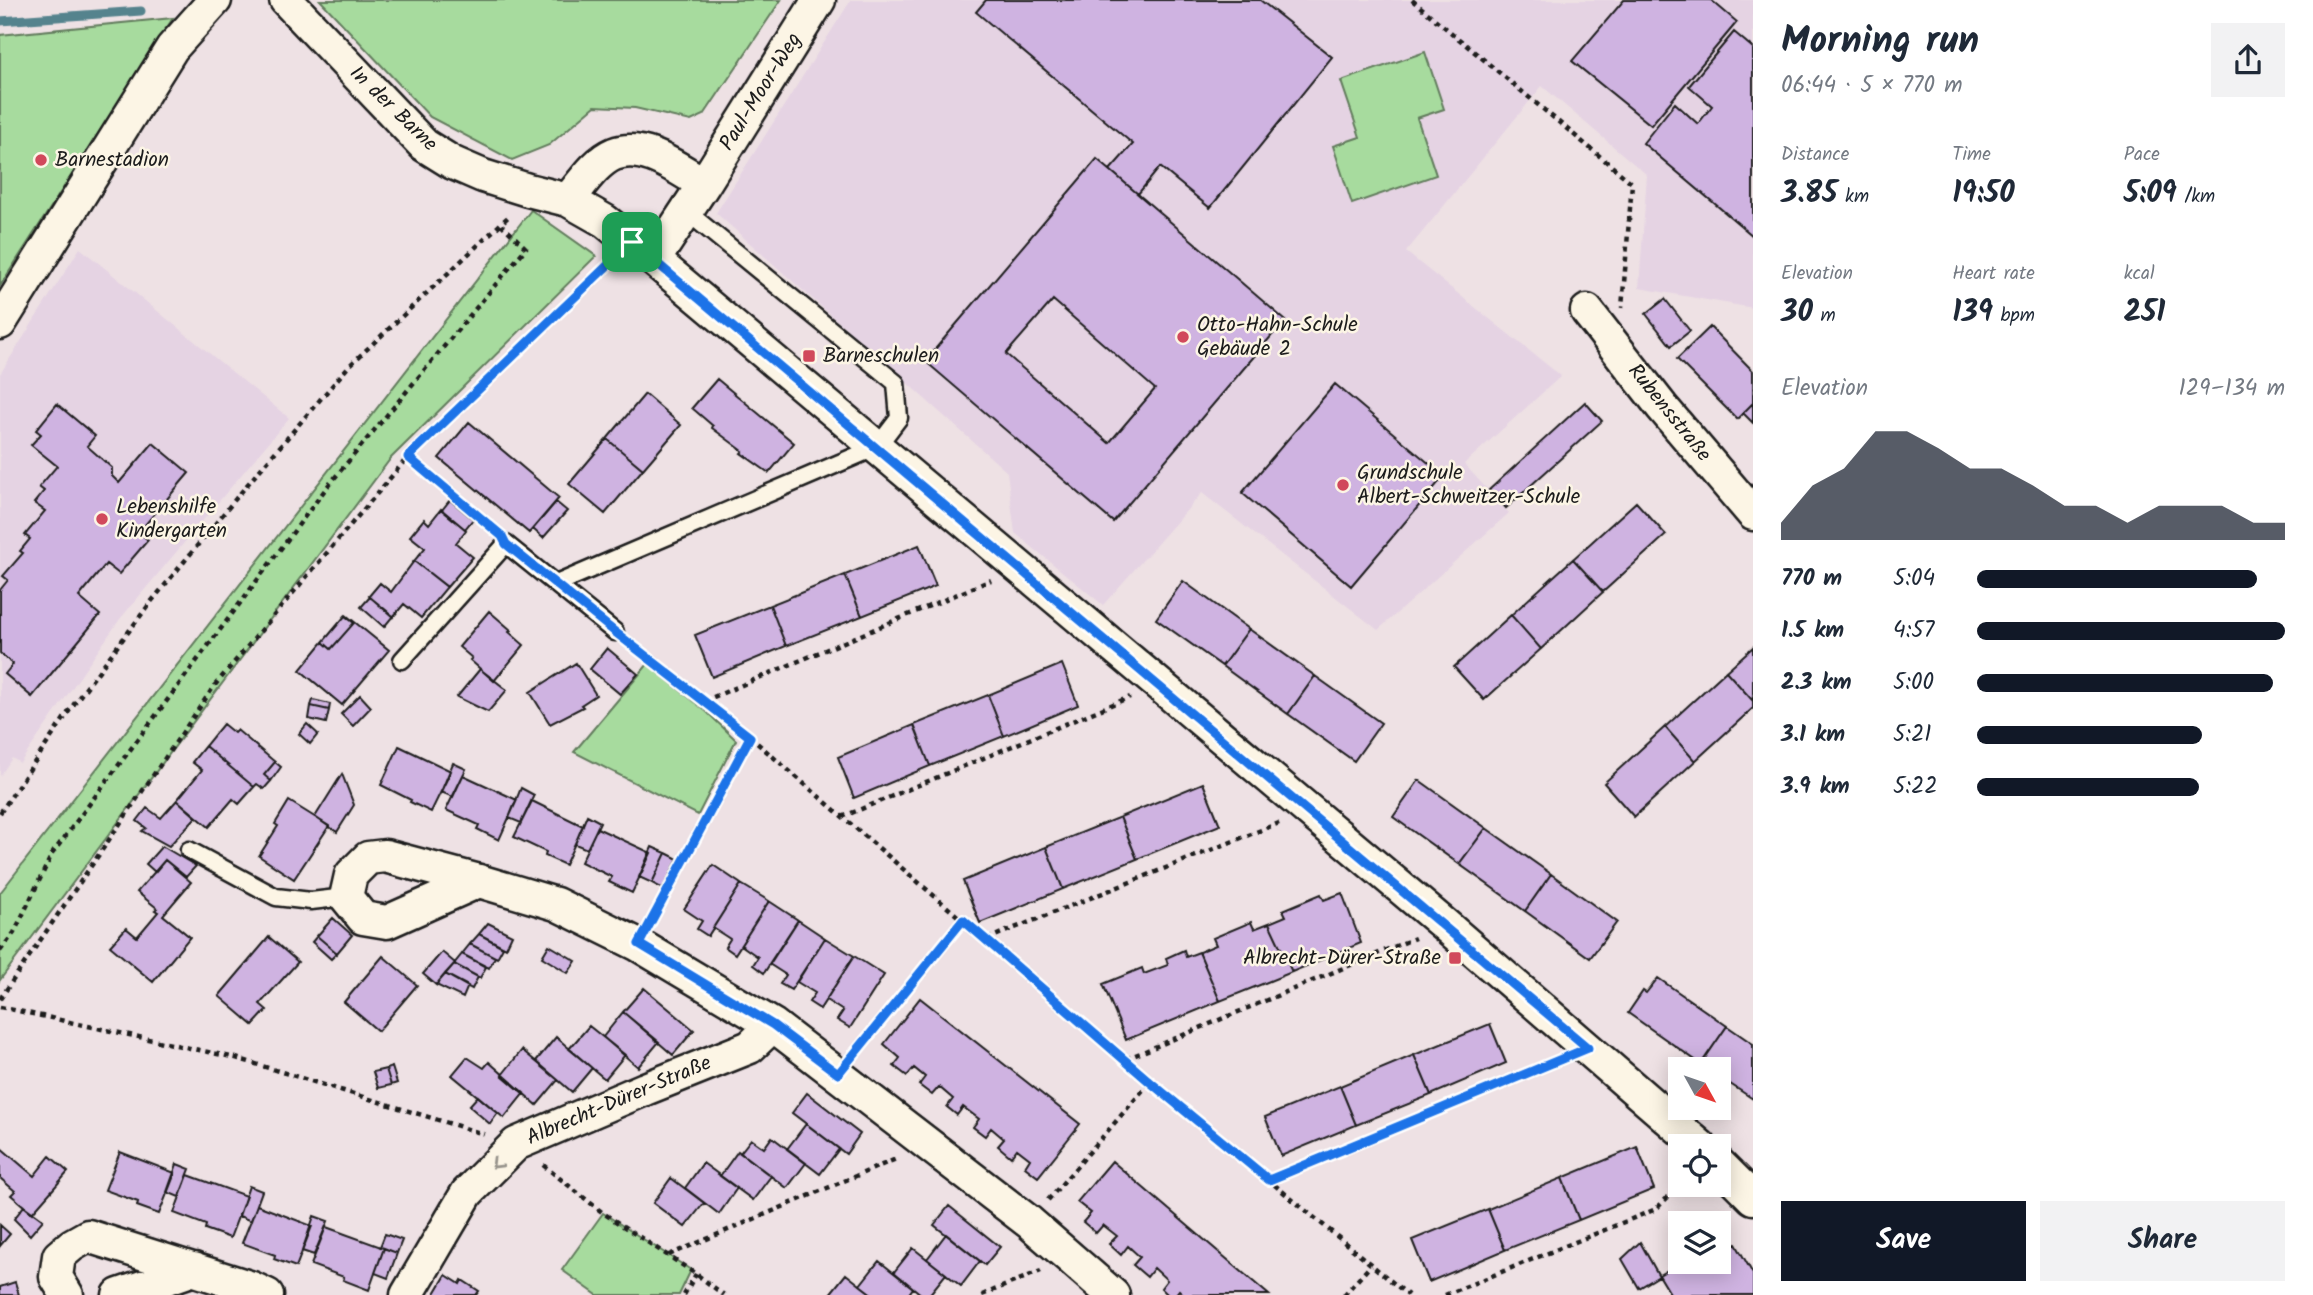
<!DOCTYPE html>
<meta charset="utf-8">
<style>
:root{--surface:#fff;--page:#f2f2f3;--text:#1f2937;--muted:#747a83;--accent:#111827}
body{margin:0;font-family:Kalam,sans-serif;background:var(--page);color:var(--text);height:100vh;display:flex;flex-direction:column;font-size:26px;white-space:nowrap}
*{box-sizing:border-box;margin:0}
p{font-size:23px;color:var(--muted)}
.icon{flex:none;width:38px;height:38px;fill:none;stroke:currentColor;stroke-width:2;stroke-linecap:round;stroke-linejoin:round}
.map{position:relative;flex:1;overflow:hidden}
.drawer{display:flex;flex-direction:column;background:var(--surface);width:560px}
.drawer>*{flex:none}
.needle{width:46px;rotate:130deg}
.tools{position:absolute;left:1668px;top:1057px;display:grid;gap:14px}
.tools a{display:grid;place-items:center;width:63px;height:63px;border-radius:0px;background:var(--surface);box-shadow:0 4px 18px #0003;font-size:35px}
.pin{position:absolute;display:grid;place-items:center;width:60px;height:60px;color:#fff;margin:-30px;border-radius:14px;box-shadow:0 4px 10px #0006}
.round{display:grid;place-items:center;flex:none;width:74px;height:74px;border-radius:0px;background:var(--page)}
.overview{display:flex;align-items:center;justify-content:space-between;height:119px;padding:0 28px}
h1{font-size:38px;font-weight:700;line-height:52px}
.stats{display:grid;grid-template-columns:repeat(3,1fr);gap:10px;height:119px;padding:7px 28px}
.stats div{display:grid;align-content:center}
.stats b{font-size:30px;font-weight:700}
.stats small{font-size:19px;font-weight:400}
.stats p{font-size:19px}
.chart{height:196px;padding:14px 28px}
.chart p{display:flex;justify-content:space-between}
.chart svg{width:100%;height:126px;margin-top:7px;fill:var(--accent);opacity:.7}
.button{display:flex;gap:14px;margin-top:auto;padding:14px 28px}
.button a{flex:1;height:80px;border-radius:0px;background:var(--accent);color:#fff;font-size:28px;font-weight:700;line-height:80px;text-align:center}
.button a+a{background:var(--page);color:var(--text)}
ul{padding:0 28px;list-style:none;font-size:23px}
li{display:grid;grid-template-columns:112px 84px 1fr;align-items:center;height:52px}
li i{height:18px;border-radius:9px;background:var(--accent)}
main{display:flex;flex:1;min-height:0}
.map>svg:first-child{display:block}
</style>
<main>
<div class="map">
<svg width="1753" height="1295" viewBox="0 0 1753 1295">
<rect width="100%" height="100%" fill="#eee1e4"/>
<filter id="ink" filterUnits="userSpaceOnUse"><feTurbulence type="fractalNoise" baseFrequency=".0143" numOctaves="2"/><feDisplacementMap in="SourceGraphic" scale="14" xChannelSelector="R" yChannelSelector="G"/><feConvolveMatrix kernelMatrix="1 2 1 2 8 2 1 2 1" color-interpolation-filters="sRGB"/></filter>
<g filter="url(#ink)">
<!-- built -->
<path fill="#e5d3e3" d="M 851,0 L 1753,0 L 1753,308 L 1639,288 L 1647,175 L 1542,86 L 1406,252 L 1561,376 L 1464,464 L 1509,513 L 1378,630 L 1202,493 L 1103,605 L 1015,533 L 1007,472 L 716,213 Z
M 80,248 L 289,418 L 120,619 L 20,763 L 12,758 L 0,776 L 0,374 Z"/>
<!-- green -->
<path fill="#a7db9e" stroke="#627c5d" stroke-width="2" d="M 320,0 L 781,0 L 704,115 L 691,121 L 635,108 L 595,106 L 549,145 L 512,160 L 430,117 Z
M 173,18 L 0,286 L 0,35 Z
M 1425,52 L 1444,109 L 1417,118 L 1436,175 L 1352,204 L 1333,146 L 1360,137 L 1341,81 Z
M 531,210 L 596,256 L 391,458 L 0,980 L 0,893 Z
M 648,664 L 707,712 L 736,740 L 698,815 L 574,752 Z
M 603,1213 L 691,1270 L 679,1295 L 597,1295 L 562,1270 Z"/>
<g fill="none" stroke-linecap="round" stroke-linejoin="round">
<!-- stream -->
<path stroke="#54838d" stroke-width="9" d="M 0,21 L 141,11"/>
</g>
<!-- building -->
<path fill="#cfb3e1" stroke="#1c1c1c" stroke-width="2" fill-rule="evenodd" d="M 986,0 L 1260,0 L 1332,57 L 1210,208 L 1160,167 L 1138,194 L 1110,170 L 1133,144 L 976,12 Z
M 1624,0 L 1711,0 L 1737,22 L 1651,125 L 1572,61 Z
M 1734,32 L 1753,48 L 1753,236 L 1643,143 L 1675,103 L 1698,124 L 1712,106 L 1689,86 Z
M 1097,159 L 1285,320 L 1113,522 L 925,361 ZM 1053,300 L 1155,389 L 1109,443 L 1006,354 Z
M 1665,299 L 1690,331 L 1671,346 L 1646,314 Z
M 1710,327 L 1753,371 L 1753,403 L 1737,419 L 1677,359 Z
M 717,379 L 794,443 L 769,473 L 741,453 L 743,451 L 712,428 L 713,426 L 692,408 Z
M 1335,384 L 1444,476 L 1351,586 L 1242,493 Z
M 645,394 L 681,425 L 643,469 L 607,439 Z
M 1585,402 L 1602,421 L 1506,508 L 1489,490 Z
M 1753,403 L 1753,423 L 1743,413 Z
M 57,404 L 95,436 L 87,446 L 112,468 L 112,476 L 119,483 L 153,443 L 189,473 L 139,532 L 148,540 L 119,574 L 106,564 L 79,597 L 100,615 L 32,697 L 5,674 L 13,664 L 0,653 L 0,590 L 8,580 L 3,576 L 23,553 L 20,551 L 30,539 L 25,535 L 45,511 L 34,503 L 44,491 L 39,487 L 57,466 L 31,445 L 41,434 L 36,430 Z
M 469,422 L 559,498 L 529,533 L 439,458 Z
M 607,439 L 643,469 L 605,514 L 569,484 Z
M 450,500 L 473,519 L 465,529 L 442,510 Z
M 556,502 L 567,511 L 543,538 L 533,529 Z
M 1636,502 L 1666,535 L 1603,592 L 1573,559 Z
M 441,509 L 466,530 L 456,543 L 473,557 L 447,587 L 414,561 L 425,548 L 410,536 L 424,519 L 429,524 Z
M 919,545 L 936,586 L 862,616 L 845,575 Z
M 1573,559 L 1603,592 L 1541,649 L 1511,615 Z
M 414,561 L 447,587 L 421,618 L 404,604 L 393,617 L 369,596 L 380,583 L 391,592 Z
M 845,575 L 862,616 L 786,646 L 770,605 Z
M 1183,581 L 1249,629 L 1222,666 L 1156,619 Z
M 370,597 L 393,616 L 384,627 L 361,607 Z
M 770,605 L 786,646 L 712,677 L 695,635 Z
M 489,611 L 511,630 L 509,632 L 524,645 L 494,681 L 470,660 L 472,658 L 459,647 Z
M 346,615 L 389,650 L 342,705 L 300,670 L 323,642 L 331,649 L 354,623 L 345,616 Z
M 1511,615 L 1541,649 L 1484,700 L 1454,667 Z
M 345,616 L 354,623 L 331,649 L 323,642 Z
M 1249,629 L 1315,676 L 1288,714 L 1222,666 Z
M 1753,647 L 1753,701 L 1726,671 Z
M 607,648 L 638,674 L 620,694 L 590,669 Z
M 576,663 L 596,695 L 581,705 L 583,707 L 550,724 L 530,692 Z
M 1062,664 L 1078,705 L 1004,736 L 988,695 Z
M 480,669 L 507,690 L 488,712 L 457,697 Z
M 1726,671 L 1753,701 L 1753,708 L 1695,761 L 1665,727 Z
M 1315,676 L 1381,723 L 1354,761 L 1288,714 Z
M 360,695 L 371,707 L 353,726 L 341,714 Z
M 988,695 L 1004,736 L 930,766 L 914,725 Z
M 313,700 L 330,704 L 329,710 L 311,706 Z
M 311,706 L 329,710 L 326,723 L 309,719 Z
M 223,724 L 234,733 L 237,730 L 275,762 L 264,775 L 271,781 L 264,789 L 257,784 L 254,787 L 205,746 Z
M 307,724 L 318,734 L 310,744 L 299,734 Z
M 914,725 L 930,766 L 854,798 L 838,757 Z
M 1665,727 L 1695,761 L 1634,817 L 1604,783 Z
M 205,746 L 254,787 L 239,804 L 233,799 L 209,827 L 177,800 L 202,770 L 192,762 Z
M 399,746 L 451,771 L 431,812 L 410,802 L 411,800 L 381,785 Z
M 275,762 L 281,767 L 271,781 L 264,775 Z
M 453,763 L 466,769 L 453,797 L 441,792 Z
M 342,774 L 354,805 L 337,832 L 315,817 Z
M 463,775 L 517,800 L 499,840 L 477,829 L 479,825 L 446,810 Z
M 1419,780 L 1486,828 L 1459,864 L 1393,817 Z
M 1203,783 L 1220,825 L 1137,859 L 1120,817 Z
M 521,788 L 534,795 L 521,823 L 509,818 Z
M 177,800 L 196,817 L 169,846 L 142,831 L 146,828 L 137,821 L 147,808 L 161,818 Z
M 289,801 L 329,826 L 294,879 L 259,856 L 278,826 L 275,824 Z
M 532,801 L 583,826 L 565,865 L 545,856 L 546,852 L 514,837 Z
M 587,815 L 600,822 L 587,849 L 575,844 Z
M 1120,817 L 1137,859 L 1063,889 L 1046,847 Z
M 597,828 L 651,853 L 632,893 L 609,882 L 612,877 L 581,862 Z
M 1486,828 L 1551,874 L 1525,911 L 1459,864 Z
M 162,846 L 196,866 L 186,877 L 165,860 L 155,872 L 146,864 Z
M 652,847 L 666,853 L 652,883 L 639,877 Z
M 1046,847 L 1063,889 L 980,923 L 963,881 Z
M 666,853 L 678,859 L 663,889 L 652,883 Z
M 165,860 L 191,882 L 163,915 L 190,937 L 153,982 L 110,946 L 126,928 L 137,937 L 158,912 L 155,910 L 157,908 L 137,892 Z
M 713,865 L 741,884 L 708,936 L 697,929 L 702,921 L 684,909 Z
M 1551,874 L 1617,922 L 1590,958 L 1525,911 Z
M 741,884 L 769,901 L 735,954 L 725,947 L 730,939 L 713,928 Z
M 1342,893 L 1361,943 L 1292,972 L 1269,923 L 1286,916 L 1283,910 L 1321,894 L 1324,900 Z
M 769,901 L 798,920 L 764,973 L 753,965 L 758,957 L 741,945 Z
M 333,918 L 352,935 L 337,953 L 317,936 Z
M 798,920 L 825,938 L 791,990 L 780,984 L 786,975 L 769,964 Z
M 1251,922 L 1254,929 L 1269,923 L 1292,972 L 1220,1001 L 1199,952 L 1216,945 L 1213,938 Z
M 488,923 L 512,935 L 506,948 L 479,934 Z
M 479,934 L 503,947 L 497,958 L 470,944 Z
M 317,936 L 337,953 L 331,959 L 312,942 Z
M 269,937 L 298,962 L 260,1004 L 267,1010 L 253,1025 L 219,996 Z
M 825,938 L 854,956 L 820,1009 L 809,1002 L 815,993 L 797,982 Z
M 470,944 L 495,957 L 489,968 L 462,954 Z
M 549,945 L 576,961 L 568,973 L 542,957 Z
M 1184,950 L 1186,957 L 1199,952 L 1220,1001 L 1126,1040 L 1103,984 L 1142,968 L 1144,974 L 1168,965 L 1166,958 Z
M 442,952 L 455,963 L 436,985 L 423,974 Z
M 462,954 L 486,967 L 480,978 L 454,964 Z
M 383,956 L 417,985 L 378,1031 L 344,1002 Z
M 854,956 L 884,975 L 850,1028 L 837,1020 L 843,1011 L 826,1000 Z
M 454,964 L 478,977 L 472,989 L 445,974 Z
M 445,974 L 468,986 L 463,998 L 436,985 Z
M 1658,978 L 1727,1026 L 1701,1064 L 1628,1013 L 1643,991 L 1646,993 Z
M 644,988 L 694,1030 L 673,1055 L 623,1012 Z
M 920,998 L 1080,1124 L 1038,1177 L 1025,1167 L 1030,1159 L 1017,1149 L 1011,1157 L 998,1146 L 1004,1139 L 991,1128 L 985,1136 L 973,1127 L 979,1119 L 963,1107 L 957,1115 L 947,1107 L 953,1099 L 939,1087 L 932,1095 L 919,1085 L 925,1077 L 914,1068 L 907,1076 L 894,1066 L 900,1058 L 884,1044 Z
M 623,1012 L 659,1042 L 638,1067 L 603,1037 Z
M 1490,1024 L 1506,1063 L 1431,1095 L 1414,1055 Z
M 589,1026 L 625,1055 L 605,1079 L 569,1049 Z
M 1727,1026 L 1753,1044 L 1753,1099 L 1718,1076 L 1718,1069 L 1709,1069 L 1701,1064 Z
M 556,1037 L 592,1068 L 572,1092 L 536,1061 Z
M 522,1050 L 558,1080 L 537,1105 L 502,1075 Z
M 1414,1055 L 1431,1095 L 1356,1125 L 1340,1086 Z
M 467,1057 L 484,1068 L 489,1062 L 524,1093 L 504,1118 L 452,1075 Z
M 392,1067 L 397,1083 L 391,1085 L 386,1069 Z
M 386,1069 L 391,1085 L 378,1088 L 373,1072 Z
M 1340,1086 L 1356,1125 L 1281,1156 L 1265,1117 Z
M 807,1093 L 860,1134 L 846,1154 L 792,1113 Z
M 478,1096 L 498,1113 L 490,1124 L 469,1106 Z
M 806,1124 L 839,1149 L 820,1174 L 787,1149 Z
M 772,1137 L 806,1163 L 787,1188 L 740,1153 L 751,1139 L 764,1148 Z
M 0,1147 L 34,1176 L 50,1156 L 68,1172 L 32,1213 L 11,1195 L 15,1191 L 0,1178 Z
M 1637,1147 L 1654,1189 L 1579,1220 L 1562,1178 Z
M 738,1151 L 771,1176 L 753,1200 L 720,1176 Z
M 120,1152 L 175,1173 L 159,1214 L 137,1206 L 138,1202 L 105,1190 Z
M 1112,1161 L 1269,1295 L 1184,1295 L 1179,1290 L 1175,1295 L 1168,1295 L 1161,1288 L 1167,1280 L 1154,1268 L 1147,1277 L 1133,1265 L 1140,1257 L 1128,1246 L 1121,1255 L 1109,1244 L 1117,1236 L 1103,1225 L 1096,1233 L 1083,1222 L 1091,1213 L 1077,1202 Z
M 703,1163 L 737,1188 L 719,1214 L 685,1188 Z
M 177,1164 L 190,1169 L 179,1197 L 167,1192 Z
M 188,1175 L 246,1196 L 230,1238 L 205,1229 L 206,1225 L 174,1213 Z
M 671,1178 L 704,1203 L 685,1227 L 653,1203 Z
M 1562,1178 L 1579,1220 L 1505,1250 L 1488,1209 Z
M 249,1186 L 262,1191 L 251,1221 L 239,1216 Z
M 257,1205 L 312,1226 L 296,1267 L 274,1259 L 275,1255 L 242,1243 Z
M 24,1206 L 43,1220 L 30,1235 L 14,1219 Z
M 949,1206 L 1000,1247 L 985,1265 L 934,1225 Z
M 1488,1209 L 1505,1250 L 1429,1282 L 1412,1240 Z
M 314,1216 L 328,1221 L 314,1255 L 302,1251 Z
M 0,1225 L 10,1234 L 0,1246 Z
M 326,1227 L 384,1248 L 369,1290 L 343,1280 L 344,1277 L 311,1265 Z
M 385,1234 L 402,1240 L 397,1253 L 380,1247 Z
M 946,1234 L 980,1261 L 961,1286 L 927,1259 Z
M 1640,1242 L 1659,1276 L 1639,1288 L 1622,1259 Z
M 1736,1244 L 1753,1274 L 1753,1295 L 1671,1295 L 1659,1275 L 1682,1262 L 1700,1262 L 1701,1264 L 1718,1262 L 1718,1254 Z
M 384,1248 L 397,1253 L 388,1278 L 375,1273 Z
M 913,1248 L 946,1274 L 929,1295 L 922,1295 L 894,1272 Z
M 879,1261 L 913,1288 L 908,1295 L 873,1295 L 860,1285 Z
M 846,1274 L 860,1285 L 873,1295 L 829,1295 Z
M 446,1275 L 460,1284 L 462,1280 L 479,1291 L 476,1295 L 434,1295 Z
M 15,1282 L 19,1295 L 0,1295 L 0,1287 Z"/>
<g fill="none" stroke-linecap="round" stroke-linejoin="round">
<!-- service casing -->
<g stroke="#1c1c1c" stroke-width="21">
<path id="service" d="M 556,584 L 877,447 L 899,418 L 896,383 L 686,211
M 402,660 L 506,544 L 615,632
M 189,850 L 276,897 L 311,901 L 346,897"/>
</g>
<!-- minor casing -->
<g stroke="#1c1c1c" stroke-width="37">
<path id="minor" d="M 286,0 L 424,145 L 453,163 L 483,176 L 528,190 L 568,200 L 605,221 L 654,260 L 1445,925 L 1700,1146
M 704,184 L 819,0
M 568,200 C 581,185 595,162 614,154 C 645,142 679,170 704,184 L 654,260
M 1587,311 L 1662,407 L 1753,514
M 0,323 L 172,48 L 215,0
M 479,881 L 387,922 L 363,918 L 346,897 L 351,875 L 368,858 L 385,856 L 479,881 L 556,904 L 639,945 L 773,1025 L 1029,1222 L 1113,1295
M 1718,1163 L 1753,1198
M 67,1295 L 56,1277 L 59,1256 L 72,1245 L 88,1236 L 252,1288 L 267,1295
M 119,1295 L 194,1269
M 407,1295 L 467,1193 L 516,1144 L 645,1089 L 750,1047 L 773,1025"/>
</g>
<!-- path -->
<path stroke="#1c1c1c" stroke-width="4.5" stroke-dasharray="5 5" stroke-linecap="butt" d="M 1412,0 L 1632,183 L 1622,308
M 408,457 L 493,528
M 631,645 L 750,737 L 1150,1082 L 1408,1295
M 704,701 L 991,580
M 0,813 L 76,701 L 151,602 L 247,485 L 348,367 L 509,216
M 842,817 L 1130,697
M 653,919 L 750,737
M 987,939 L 1279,823
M 0,951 L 14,933 L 52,854 L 327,487 L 526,248 L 502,225
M 0,999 L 215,685 L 408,457 L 611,262
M 0,1007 L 236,1058 L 484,1134
M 857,1051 L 963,920
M 1126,1059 L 1415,938
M 543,1165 L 603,1213 L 696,1274 L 724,1295
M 1269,1180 L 1555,1061
M 1048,1200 L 1150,1082
M 669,1255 L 896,1159
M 684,1295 L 696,1274
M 982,1295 L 1041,1271
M 1344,1295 L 1371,1265
M 1445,1295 L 1656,1209 L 1680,1185"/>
<!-- service -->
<use href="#service" stroke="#fcf5e5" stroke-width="16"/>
<!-- minor -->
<use href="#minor" stroke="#fcf5e5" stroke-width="32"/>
</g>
<!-- one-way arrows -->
<defs><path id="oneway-chevron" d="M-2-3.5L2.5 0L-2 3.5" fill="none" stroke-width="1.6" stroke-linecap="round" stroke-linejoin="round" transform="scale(1.75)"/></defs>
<use stroke="#97938b" href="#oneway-chevron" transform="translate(496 1164) rotate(135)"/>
</g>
<g fill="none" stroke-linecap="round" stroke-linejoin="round" filter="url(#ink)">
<!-- route casing -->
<g stroke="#fff" stroke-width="14">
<path id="route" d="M 632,242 L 1588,1048 L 1269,1180 L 1150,1082 L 963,920 L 838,1074 L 773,1025 L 639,944 L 750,737 L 615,632 L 506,544 L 502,536 L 408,457 Z"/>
</g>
<!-- route -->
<use href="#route" stroke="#1a73e8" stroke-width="9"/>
</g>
<!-- markers -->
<g fill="#d1495b" stroke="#fcf5e5" stroke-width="2.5">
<circle cx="41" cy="160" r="7"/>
<circle cx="1183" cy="337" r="7"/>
<rect x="802" y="349" width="14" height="14" rx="3.5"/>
<circle cx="1343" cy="485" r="7"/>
<circle cx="102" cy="519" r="7"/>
<rect x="1448" y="951" width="14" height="14" rx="3.5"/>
</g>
<g text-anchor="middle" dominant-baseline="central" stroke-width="5" stroke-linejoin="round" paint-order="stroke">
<!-- street labels -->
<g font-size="21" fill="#1c1c1c" stroke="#fcf5e5">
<text transform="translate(761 92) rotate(-58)">Paul-Moor-Weg</text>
<text transform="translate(393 109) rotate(44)">In der Barne</text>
<text transform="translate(1669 413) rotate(51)">Rubensstraße</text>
<text transform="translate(619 1101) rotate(-23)">Albrecht-Dürer-Straße</text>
</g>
<!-- poi labels -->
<g font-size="21" fill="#1c1c1c" stroke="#fcf5e5" text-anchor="start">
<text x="55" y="160">Barnestadion</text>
<text x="1197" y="325">Otto-Hahn-Schule<tspan x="1197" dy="24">Gebäude 2</tspan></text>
<text x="823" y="356">Barneschulen</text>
<text x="1357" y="473">Grundschule<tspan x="1357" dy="24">Albert-Schweitzer-Schule</tspan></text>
<text x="116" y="507">Lebenshilfe<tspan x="116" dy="24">Kindergarten</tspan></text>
<text x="1441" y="958" text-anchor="end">Albrecht-Dürer-Straße</text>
</g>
</g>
</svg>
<div class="tools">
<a><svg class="needle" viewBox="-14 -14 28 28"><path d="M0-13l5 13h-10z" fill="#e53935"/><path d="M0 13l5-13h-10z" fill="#747a83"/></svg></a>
<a><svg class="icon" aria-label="locate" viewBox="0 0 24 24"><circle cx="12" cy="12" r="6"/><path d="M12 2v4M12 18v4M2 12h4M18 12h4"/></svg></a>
<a><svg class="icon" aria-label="layers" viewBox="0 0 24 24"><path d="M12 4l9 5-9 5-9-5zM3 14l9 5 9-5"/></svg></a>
</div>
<div class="pin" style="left:632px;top:242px;background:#1e9e55"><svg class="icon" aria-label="arrive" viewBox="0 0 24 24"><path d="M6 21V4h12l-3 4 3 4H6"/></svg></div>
</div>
<section class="drawer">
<div class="overview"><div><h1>Morning run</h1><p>06:44 · 5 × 770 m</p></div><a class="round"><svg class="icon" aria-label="share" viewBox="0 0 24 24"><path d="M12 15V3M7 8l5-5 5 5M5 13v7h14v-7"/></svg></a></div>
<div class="stats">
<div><p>Distance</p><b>3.85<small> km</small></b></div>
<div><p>Time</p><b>19:50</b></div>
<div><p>Pace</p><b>5:09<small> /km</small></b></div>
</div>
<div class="stats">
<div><p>Elevation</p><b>30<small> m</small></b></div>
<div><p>Heart rate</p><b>139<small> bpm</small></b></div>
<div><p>kcal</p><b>251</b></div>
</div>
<div class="chart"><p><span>Elevation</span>129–134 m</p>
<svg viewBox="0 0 160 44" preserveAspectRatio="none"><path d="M0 44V38L10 25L20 19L30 6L40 6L50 12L60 19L70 19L80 25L90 32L100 32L110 38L120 32L130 32L140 32L150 38L160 38V44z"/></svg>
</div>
<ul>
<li><b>770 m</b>5:04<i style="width:91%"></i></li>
<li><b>1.5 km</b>4:57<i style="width:100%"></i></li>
<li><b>2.3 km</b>5:00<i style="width:96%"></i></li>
<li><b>3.1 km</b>5:21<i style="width:73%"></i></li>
<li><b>3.9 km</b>5:22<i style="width:72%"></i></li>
</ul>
<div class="button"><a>Save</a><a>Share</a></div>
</section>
</main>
